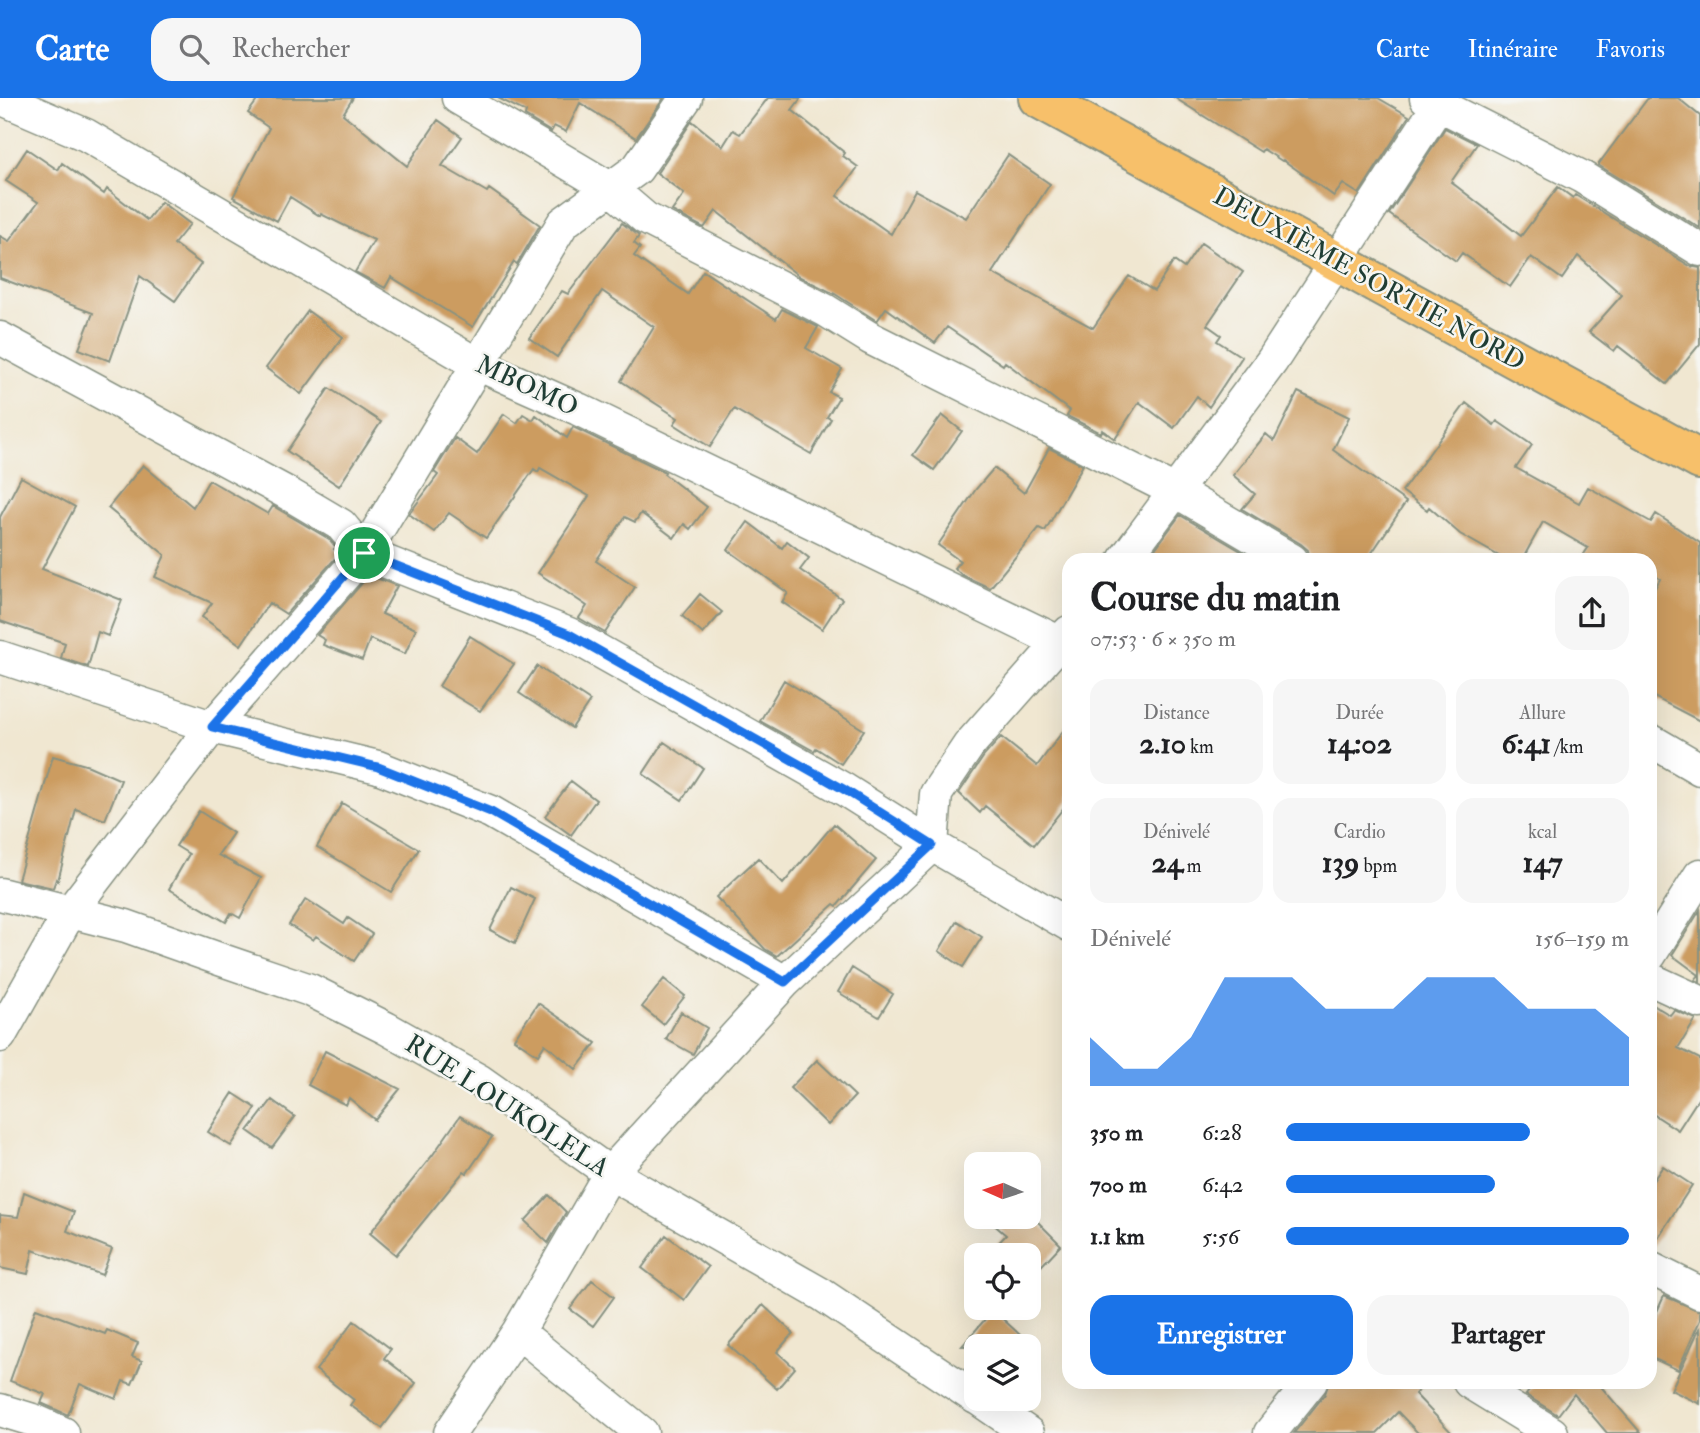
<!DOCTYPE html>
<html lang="fr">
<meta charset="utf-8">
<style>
:root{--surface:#fff;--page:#f6f6f6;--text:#202124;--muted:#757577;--accent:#1a73e8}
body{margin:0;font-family:"IM FELL Double Pica",serif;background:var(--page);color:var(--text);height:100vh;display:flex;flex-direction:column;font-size:26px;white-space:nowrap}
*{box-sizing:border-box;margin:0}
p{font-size:23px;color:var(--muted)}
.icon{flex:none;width:38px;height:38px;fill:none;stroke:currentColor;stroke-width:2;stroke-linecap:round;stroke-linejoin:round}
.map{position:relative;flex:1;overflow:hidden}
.drawer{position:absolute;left:1062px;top:455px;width:595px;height:836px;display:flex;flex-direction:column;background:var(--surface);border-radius:21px;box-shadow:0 7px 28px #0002}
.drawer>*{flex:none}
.needle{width:46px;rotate:273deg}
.fabs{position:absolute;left:964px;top:1054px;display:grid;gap:14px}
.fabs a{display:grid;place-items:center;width:77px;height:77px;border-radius:14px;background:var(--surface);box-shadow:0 7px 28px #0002;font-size:35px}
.pin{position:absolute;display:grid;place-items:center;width:60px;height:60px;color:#fff;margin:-30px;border:4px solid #fff;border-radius:50%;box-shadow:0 2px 7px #0007}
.round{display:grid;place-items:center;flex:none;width:74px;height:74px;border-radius:21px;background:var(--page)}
.overview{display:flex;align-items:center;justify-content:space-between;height:119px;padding:0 28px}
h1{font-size:38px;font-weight:800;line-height:52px}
.figures{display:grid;grid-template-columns:repeat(3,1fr);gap:10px;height:119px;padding:7px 28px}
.figures div{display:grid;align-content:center;border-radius:18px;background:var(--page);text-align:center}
.figures b{font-size:30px;font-weight:800}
.figures small{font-size:19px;font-weight:400}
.figures p{font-size:19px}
.chart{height:196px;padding:14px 28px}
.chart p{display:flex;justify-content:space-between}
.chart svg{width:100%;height:126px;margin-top:7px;fill:var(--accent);opacity:.7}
.primary-button{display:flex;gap:14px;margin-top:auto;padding:14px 28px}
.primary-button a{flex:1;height:80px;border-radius:21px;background:var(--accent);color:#fff;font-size:28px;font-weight:800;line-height:80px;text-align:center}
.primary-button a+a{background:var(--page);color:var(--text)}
ul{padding:0 28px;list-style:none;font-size:23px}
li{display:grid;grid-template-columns:112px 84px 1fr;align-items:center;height:52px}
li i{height:18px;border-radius:9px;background:var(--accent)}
header{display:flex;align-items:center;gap:42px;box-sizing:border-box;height:98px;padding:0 35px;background:var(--accent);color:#fff}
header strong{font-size:33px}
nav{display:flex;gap:38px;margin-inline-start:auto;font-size:24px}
.search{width:490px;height:63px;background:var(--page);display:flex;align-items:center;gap:18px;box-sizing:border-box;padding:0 24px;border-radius:21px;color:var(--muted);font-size:26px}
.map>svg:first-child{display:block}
</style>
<header>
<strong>Carte</strong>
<div class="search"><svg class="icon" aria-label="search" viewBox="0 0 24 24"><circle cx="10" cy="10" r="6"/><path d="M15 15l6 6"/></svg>Rechercher</div>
<nav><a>Carte</a><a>Itinéraire</a><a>Favoris</a></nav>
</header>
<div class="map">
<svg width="1700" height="1335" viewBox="0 0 1700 1335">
<rect width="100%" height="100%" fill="#f6f6f2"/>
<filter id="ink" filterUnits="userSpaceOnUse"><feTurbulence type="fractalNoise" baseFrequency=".0143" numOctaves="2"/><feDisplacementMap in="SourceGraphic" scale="14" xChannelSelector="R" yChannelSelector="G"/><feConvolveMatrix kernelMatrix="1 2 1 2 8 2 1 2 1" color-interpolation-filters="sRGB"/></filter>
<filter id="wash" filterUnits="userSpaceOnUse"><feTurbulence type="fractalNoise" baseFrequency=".00686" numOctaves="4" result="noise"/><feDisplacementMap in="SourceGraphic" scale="28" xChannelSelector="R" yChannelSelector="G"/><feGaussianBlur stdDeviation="1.57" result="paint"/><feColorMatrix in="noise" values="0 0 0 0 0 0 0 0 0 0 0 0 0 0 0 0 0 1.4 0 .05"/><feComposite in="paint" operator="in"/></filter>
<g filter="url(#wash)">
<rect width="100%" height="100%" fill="#f0e7d1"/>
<g id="blocks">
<!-- building -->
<path fill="#cc9c61" d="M 259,0 L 353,0 L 343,16 L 407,68 L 438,22 L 462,39 L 442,68 L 487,94 L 489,91 L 540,127 L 517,166 L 514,164 L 473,229 L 391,179 L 385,190 L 355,174 L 374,142 L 321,116 L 320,118 L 290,99 L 277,123 L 233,99 L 269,30 L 248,15 Z
M 498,0 L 664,0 L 636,40 L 580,5 L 566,34 L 554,28 L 551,34 L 525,18 L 526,14 Z
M 768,0 L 801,0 L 792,12 L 845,55 L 843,58 L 858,69 L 837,98 L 891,136 L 915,92 L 966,120 L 1008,57 L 1050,86 L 992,175 L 1093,230 L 1129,178 L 1154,193 L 1174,163 L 1184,170 L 1201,145 L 1243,174 L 1207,227 L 1221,237 L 1217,243 L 1242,259 L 1209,309 L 1197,298 L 1174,330 L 1139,304 L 1115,341 L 1102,332 L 1101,335 L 1067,318 L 1070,313 L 1005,264 L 1003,267 L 947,229 L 935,245 L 886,210 L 877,223 L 835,196 L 800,179 L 716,113 L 704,130 L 672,113 L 684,96 L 657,75 L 692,23 L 723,48 L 733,32 L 740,36 Z
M 1175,0 L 1378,0 L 1409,18 L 1359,96 L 1343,86 L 1334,98 L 1283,62 L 1282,63 L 1263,51 L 1261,54 Z
M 1648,0 L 1678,0 L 1700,18 L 1700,130 L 1598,67 Z
M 1445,30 L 1477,46 L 1451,84 L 1521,138 L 1558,89 L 1573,100 L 1575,97 L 1690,168 L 1700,170 L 1700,246 L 1667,286 L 1618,248 L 1614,253 L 1589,234 L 1622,197 L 1578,158 L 1562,181 L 1531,159 L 1510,189 L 1462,155 L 1456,163 L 1389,116 Z
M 27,51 L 58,72 L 62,65 L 104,96 L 107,91 L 147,122 L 161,104 L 190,126 L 174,146 L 201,166 L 175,203 L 140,178 L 110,263 L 79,251 L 93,215 L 0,180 L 0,138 L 9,143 L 38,104 L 6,83 Z
M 622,125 L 639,138 L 634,145 L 640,150 L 634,158 L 688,196 L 703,173 L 776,221 L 782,211 L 818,229 L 806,250 L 842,271 L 829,294 L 839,299 L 827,319 L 831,321 L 811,356 L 734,311 L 710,349 L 674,326 L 678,320 L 621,283 L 654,229 L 602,193 L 557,259 L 529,240 L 562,193 L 568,196 Z
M 308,213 L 343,239 L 301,296 L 266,270 Z
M 329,290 L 381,324 L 339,388 L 287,353 Z
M 1298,294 L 1349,319 L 1333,352 L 1406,404 L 1367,462 L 1310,462 L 1308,452 L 1301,446 L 1242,411 L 1255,396 L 1233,377 L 1266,336 L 1274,343 Z
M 1466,305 L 1494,327 L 1497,323 L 1532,347 L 1516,370 L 1579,405 L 1588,389 L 1651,424 L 1656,416 L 1700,445 L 1700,623 L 1650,597 L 1650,499 L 1660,481 L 1650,474 L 1650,462 L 1580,462 L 1588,450 L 1543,424 L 1522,462 L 1506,462 L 1460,436 L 1429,409 L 1427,412 L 1402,393 Z
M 504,316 L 517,325 L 523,316 L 533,322 L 536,317 L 567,340 L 573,329 L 665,374 L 664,376 L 707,409 L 690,431 L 684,426 L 674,440 L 641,415 L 635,424 L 625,419 L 596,463 L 635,489 L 605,535 L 579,520 L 587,508 L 538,475 L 589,398 L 540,370 L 538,374 L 534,371 L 486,440 L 449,415 L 434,434 L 409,416 L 438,377 L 434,374 L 455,340 L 477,356 Z
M 942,317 L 962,333 L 934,372 L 913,357 Z
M 1049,350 L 1083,367 L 1045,433 L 1039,430 L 990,490 L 962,477 L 954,470 L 960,463 L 938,447 L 976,391 L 994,370 L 1024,395 Z
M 143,367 L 193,409 L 209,382 L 268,416 L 273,408 L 278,411 L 329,441 L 336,449 L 334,451 L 340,455 L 286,516 L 269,505 L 241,547 L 202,519 L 212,505 L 155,479 L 165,457 L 108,410 Z
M 21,379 L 75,409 L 42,471 L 122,502 L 108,538 L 98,534 L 88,569 L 61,560 L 65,545 L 0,523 L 0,419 Z
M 1180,417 L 1217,439 L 1256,462 L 1147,462 Z
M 748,424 L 782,450 L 787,443 L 809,460 L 800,472 L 842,501 L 822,531 L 782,504 L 788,495 L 728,452 Z
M 369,477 L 397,488 L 382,516 L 416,531 L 405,556 L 370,541 L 362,562 L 323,547 L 325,542 L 317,537 Z
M 700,496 L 722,514 L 703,536 L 682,518 Z
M 470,538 L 514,566 L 480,613 L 439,588 Z
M 537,568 L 590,603 L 572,630 L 519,595 Z
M 784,582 L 864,632 L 841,666 L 816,650 L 814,653 L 760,623 Z
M 1069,625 L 1069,703 L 1034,747 L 985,708 L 980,715 L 959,695 L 984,658 L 1001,639 L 1037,668 Z
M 664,644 L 703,670 L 682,702 L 643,676 Z
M 53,658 L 89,668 L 121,682 L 105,722 L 76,711 L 58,783 L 56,781 L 53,790 L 18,782 Z
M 571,683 L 596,702 L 571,737 L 545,718 Z
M 342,705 L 419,751 L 391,794 L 317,749 Z
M 199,713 L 233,735 L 218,757 L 261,780 L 240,820 L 231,815 L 226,824 L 169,791 L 189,756 L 176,748 Z
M 834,726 L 876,762 L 837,808 L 834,806 L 777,858 L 765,851 L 716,799 L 758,760 L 783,786 Z
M 511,789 L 535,801 L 515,845 L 490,832 Z
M 306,801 L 344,826 L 348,820 L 372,836 L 354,863 L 316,838 L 313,842 L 289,827 Z
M 1700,812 L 1700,884 L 1695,882 L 1699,877 L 1672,857 Z
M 957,823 L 982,839 L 963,869 L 939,853 Z
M 852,870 L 893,896 L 879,919 L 838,894 Z
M 664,881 L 685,898 L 663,926 L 642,909 Z
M 538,905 L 596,945 L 576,971 L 545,946 L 538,957 L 514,941 Z
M 1650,905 L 1670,917 L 1674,912 L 1696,921 L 1678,950 L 1700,961 L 1700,998 L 1678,1032 L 1650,1014 Z
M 681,914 L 707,930 L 693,956 L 666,941 Z
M 325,953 L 400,991 L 375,1022 L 349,1000 L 346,1007 L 308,987 Z
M 817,962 L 855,998 L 828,1027 L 790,990 Z
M 233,995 L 256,1010 L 231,1048 L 208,1034 Z
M 272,1002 L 295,1019 L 272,1050 L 248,1033 Z
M 460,1018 L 492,1039 L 467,1075 L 464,1073 L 396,1157 L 370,1135 L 432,1058 Z
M 1663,1068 L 1692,1087 L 1650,1152 L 1650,1087 Z
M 24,1094 L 74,1114 L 67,1133 L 112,1151 L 102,1177 L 33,1152 L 28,1176 L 0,1170 L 0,1117 L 18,1119 Z
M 549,1097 L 566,1114 L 548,1145 L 525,1123 Z
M 984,1118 L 1032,1118 L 1061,1147 L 1029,1181 L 1029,1157 L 987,1157 L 1006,1137 Z
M 666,1137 L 708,1169 L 684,1202 L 642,1170 Z
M 592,1182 L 614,1199 L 593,1228 L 570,1211 Z
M 1664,1198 L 1700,1213 L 1700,1222 L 1678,1272 L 1650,1259 L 1650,1229 Z
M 763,1207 L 793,1235 L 777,1254 L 795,1270 L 777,1291 L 728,1247 Z
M 36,1210 L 105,1236 L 107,1232 L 138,1245 L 132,1259 L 142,1263 L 132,1286 L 123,1283 L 116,1301 L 80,1286 L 68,1317 L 41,1305 L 45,1296 L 10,1283 Z
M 993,1212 L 1032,1248 L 962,1248 Z
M 354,1223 L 391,1251 L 384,1260 L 416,1285 L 382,1330 L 350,1307 L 354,1302 L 316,1272 Z
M 1700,1229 L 1700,1306 L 1671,1292 Z
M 1329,1284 L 1426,1284 L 1415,1296 L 1452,1335 L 1418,1335 L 1398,1314 L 1377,1335 L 1294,1335 L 1325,1296 Z
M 1536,1284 L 1597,1284 L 1641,1335 L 1607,1335 L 1574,1296 L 1558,1317 L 1526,1297 Z"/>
</g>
</g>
<g filter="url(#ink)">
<use href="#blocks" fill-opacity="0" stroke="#889282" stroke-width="2"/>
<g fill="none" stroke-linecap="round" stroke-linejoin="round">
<!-- street casing -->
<g stroke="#889282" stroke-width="35">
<path id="street" d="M 0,0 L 86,37 L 477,266 L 578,311 L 1069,549
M 458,0 L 610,90 L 645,120 L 825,212 L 870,240 L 1177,394 L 1292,462
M 1426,0 L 1582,79 L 1700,152
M 0,240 L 287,395 L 341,427 L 364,455 L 569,536 L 845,692 L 932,747 L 1069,827
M 1124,462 L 1272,263 L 1443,0
M 0,559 L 212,629 L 378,669 L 491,714 L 785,884
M 1650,642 L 1700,671
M 0,796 L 126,828 L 222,862 L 310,892 L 386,930 L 480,983 L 610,1075 L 821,1196 L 976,1300
M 1650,857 L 1700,777
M 1650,881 L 1700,904
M 0,938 L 70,814 L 212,629 L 364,455 L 563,125 L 637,71 L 686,0
M 1650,1170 L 1700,1195
M 518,1234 L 642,1335
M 1469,1284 L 1552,1335
M 977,1300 L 1028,1335
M 0,1312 L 36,1323 L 63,1335
M 450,1335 L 518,1234 L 610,1075 L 785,884 L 932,747 L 936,696 L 969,647 L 1069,534
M 1270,1335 L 1311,1284"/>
</g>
<!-- primary casing -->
<g stroke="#889282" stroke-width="42">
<path id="primary" d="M 1038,0 L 1700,362"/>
</g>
<!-- street -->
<use href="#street" stroke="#fff" stroke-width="32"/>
<!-- primary -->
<use href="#primary" stroke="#f7c06b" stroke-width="38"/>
</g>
</g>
<g fill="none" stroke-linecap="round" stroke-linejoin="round" filter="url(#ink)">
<!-- route casing -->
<g stroke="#fff" stroke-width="14">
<path id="route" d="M 364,455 L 569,536 L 845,692 L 932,747 L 785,884 L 491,714 L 378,669 L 212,629 Z"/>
</g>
<!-- route -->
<use href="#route" stroke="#1a73e8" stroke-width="9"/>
</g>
<g text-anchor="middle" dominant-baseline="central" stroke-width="5" stroke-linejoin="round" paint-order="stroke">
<!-- street labels -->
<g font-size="26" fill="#1f3d34" stroke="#f6f6f2">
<text transform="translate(1369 181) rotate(29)">DEUXIÈME SORTIE NORD</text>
<text transform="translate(527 288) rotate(25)">MBOMO</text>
<text transform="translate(507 1008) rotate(33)">RUE LOUKOLELA</text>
</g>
</g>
</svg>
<div class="fabs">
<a><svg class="needle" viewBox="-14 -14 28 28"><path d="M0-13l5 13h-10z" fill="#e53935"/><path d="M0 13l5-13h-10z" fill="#757577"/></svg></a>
<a><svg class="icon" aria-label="locate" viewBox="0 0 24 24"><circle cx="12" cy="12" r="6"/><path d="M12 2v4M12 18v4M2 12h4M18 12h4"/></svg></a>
<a><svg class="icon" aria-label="layers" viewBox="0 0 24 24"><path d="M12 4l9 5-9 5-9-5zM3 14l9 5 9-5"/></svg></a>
</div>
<div class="pin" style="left:364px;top:455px;background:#1e9e55"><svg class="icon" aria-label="arrive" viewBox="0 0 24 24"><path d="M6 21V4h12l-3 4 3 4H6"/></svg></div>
<section class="drawer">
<div class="overview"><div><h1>Course du matin</h1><p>07:53 · 6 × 350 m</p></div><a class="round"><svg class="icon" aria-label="share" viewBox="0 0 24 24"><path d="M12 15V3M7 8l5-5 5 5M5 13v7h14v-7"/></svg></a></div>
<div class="figures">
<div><p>Distance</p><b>2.10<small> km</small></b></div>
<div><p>Durée</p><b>14:02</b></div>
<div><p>Allure</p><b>6:41<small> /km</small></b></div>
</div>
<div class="figures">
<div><p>Dénivelé</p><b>24<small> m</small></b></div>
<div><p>Cardio</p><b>139<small> bpm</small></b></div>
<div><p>kcal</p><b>147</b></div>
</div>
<div class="chart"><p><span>Dénivelé</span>156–159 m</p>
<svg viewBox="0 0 160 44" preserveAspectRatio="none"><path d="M0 44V27L10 38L20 38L30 27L40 6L50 6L60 6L70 17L80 17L90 17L100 6L110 6L120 6L130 17L140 17L150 17L160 27V44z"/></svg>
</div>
<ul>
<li><b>350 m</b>6:28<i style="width:71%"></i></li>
<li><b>700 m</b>6:42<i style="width:61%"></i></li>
<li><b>1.1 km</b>5:56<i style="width:100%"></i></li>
</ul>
<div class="primary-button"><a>Enregistrer</a><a>Partager</a></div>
</section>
</div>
